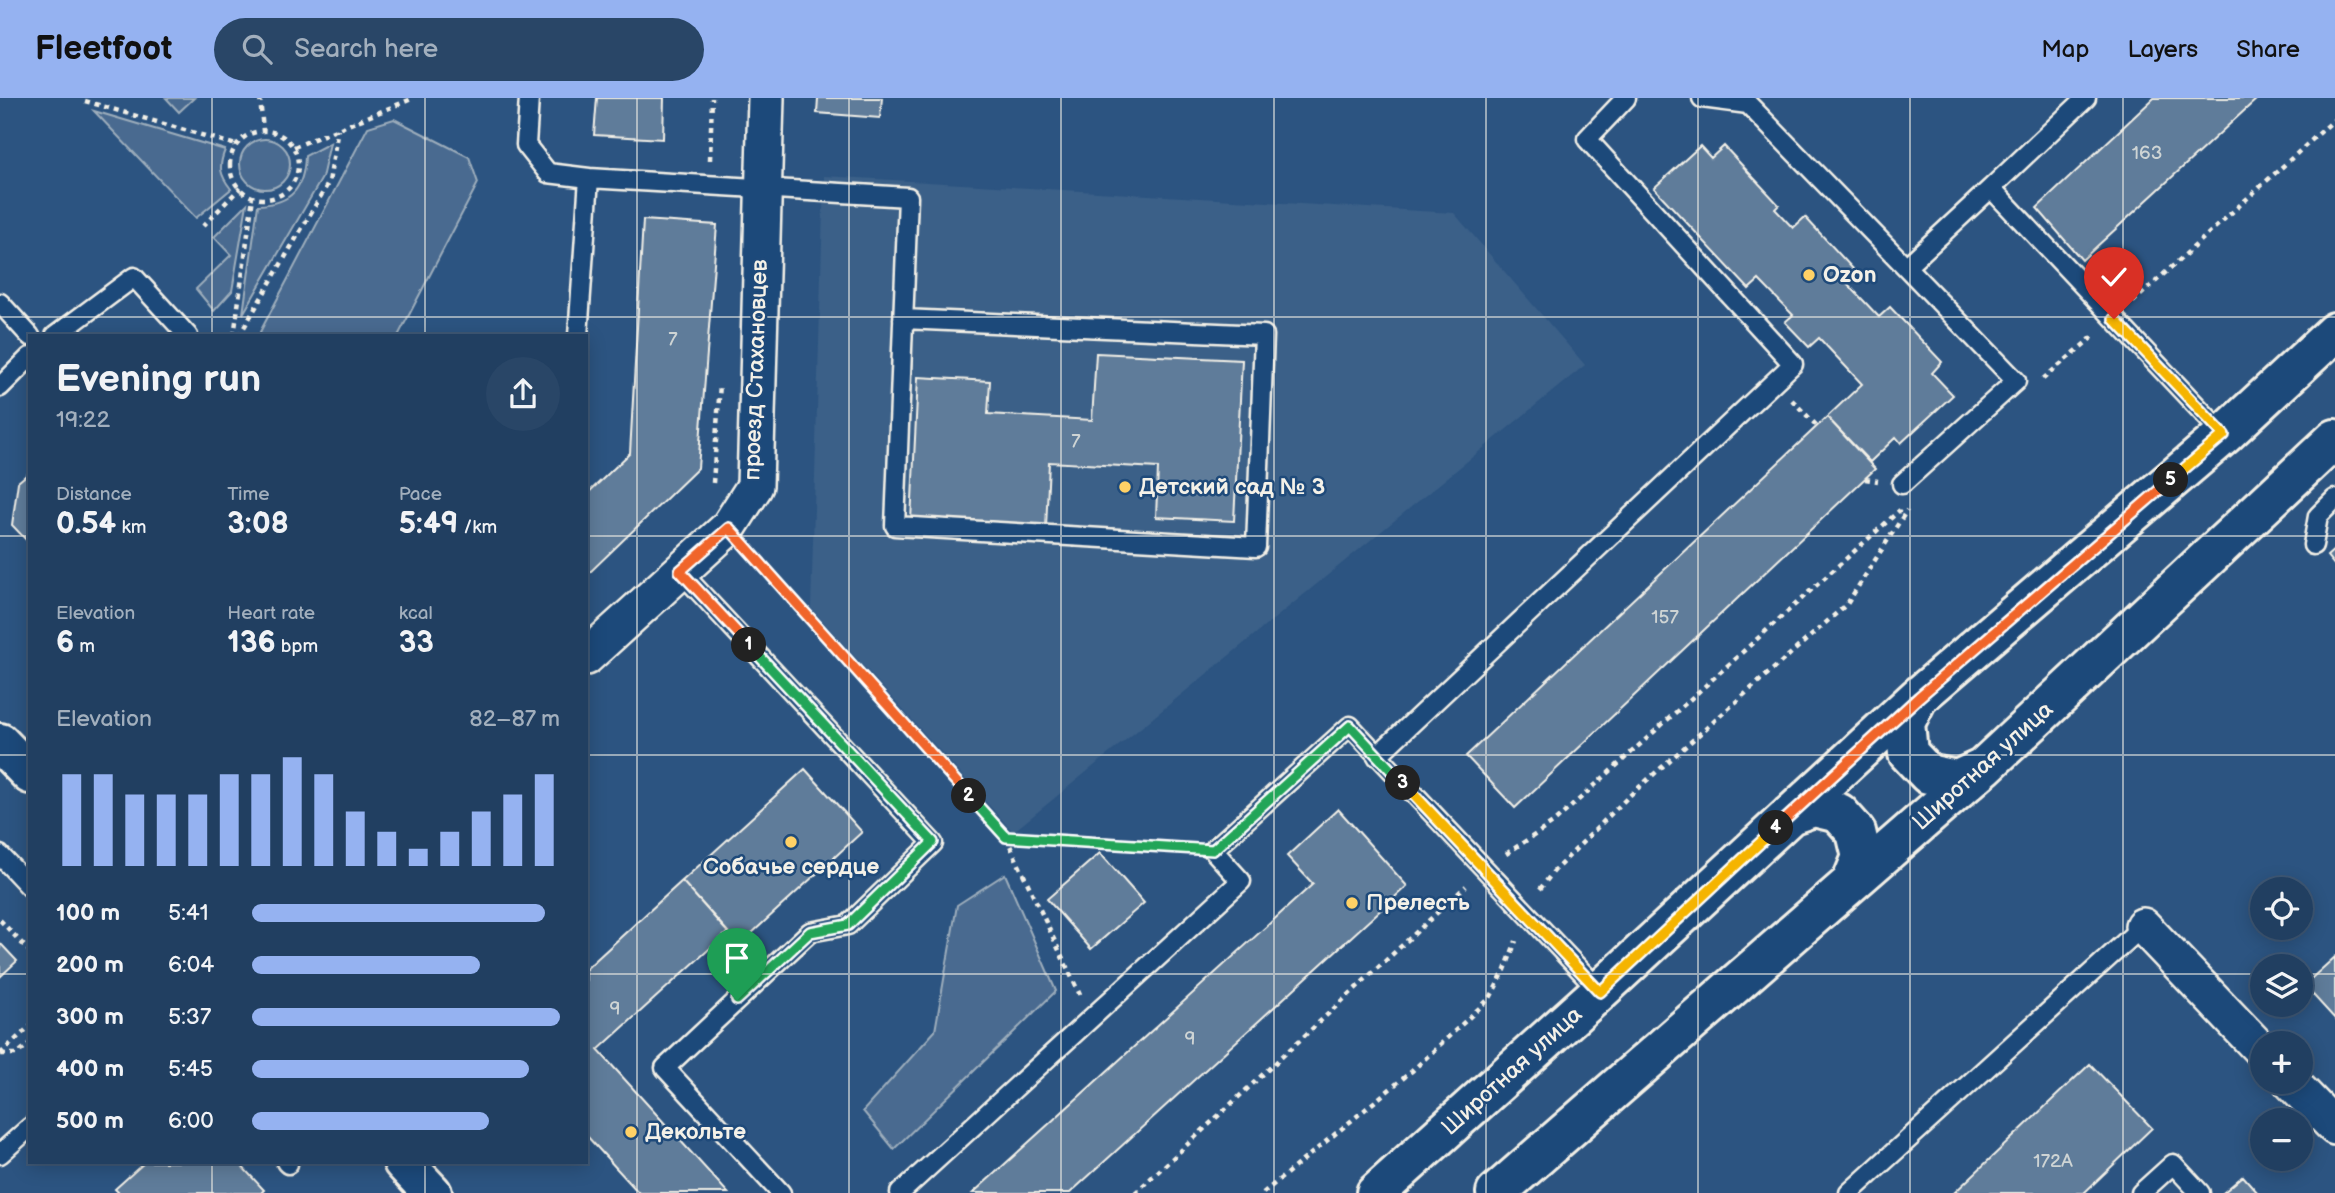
<!DOCTYPE html>
<meta charset="utf-8">
<style>
:root{--surface:#213f61;--page:#294667;--text:#f1f3f6;--muted:#a2afbd;--line:#3e5876;--accent:#95b2f1}
body{margin:0;font-family:"Balsamiq Sans",sans-serif;background:var(--page);color:var(--text);height:100vh;display:flex;flex-direction:column;font-size:26px;white-space:nowrap}
*{box-sizing:border-box;margin:0}
p{font-size:23px;color:var(--muted)}
.icon{flex:none;width:38px;height:38px;fill:none;stroke:currentColor;stroke-width:2;stroke-linecap:round;stroke-linejoin:round}
.map{position:relative;flex:1;overflow:hidden}
.drawer{position:absolute;left:28px;top:236px;width:560px;height:830px;display:flex;flex-direction:column;background:var(--surface);border-radius:0px;box-shadow:0 4px 18px #0003,0 0 0 2px var(--line)}
.drawer>*{flex:none}
.controls{position:absolute;left:2250px;top:779px;display:grid;gap:14px}
.controls a{display:grid;place-items:center;width:63px;height:63px;border-radius:50%;background:var(--surface);box-shadow:0 4px 18px #0003,0 0 0 2px var(--line);font-size:35px}
.pin{position:absolute;display:grid;place-items:center;width:60px;height:60px;color:#fff;margin:-72px -30px;border-radius:50% 50% 50% 0;rotate:-45deg;box-shadow:0 0 7px #0007}
.pin .icon{rotate:45deg}
.km{position:absolute;width:35px;height:35px;margin:-18px;border-radius:50%;background:#222;color:#fff;font-size:19px;line-height:35px;text-align:center}
.round{display:grid;place-items:center;flex:none;width:74px;height:74px;border-radius:37px;background:var(--page)}
.summary{display:flex;align-items:center;justify-content:space-between;height:119px;padding:0 28px}
h1{font-size:38px;font-weight:600;line-height:52px}
.metrics{display:grid;grid-template-columns:repeat(3,1fr);gap:10px;height:119px;padding:7px 28px}
.metrics div{display:grid;align-content:center}
.metrics b{font-size:30px;font-weight:600}
.metrics small{font-size:19px;font-weight:400}
.metrics p{font-size:19px}
.chart{height:196px;padding:14px 28px}
.chart p{display:flex;justify-content:space-between}
.chart svg{width:100%;height:126px;margin-top:7px;stroke:var(--accent);stroke-width:6}
ul{padding:0 28px;list-style:none;font-size:23px}
li{display:grid;grid-template-columns:112px 84px 1fr;align-items:center;height:52px}
li i{height:18px;border-radius:9px;background:var(--accent)}
header{display:flex;align-items:center;gap:42px;box-sizing:border-box;height:98px;padding:0 35px;background:var(--accent);color:#111}
header strong{font-size:33px}
nav{display:flex;gap:38px;margin-inline-start:auto;font-size:24px}
.search{width:490px;height:63px;background:var(--page);display:flex;align-items:center;gap:18px;box-sizing:border-box;padding:0 24px;border-radius:38px;color:var(--muted);font-size:26px}
.map>svg:first-child{display:block}
</style>
<header>
<strong>Fleetfoot</strong>
<div class="search"><svg class="icon" aria-label="search" viewBox="0 0 24 24"><circle cx="10" cy="10" r="6"/><path d="M15 15l6 6"/></svg>Search here</div>
<nav><a>Map</a><a>Layers</a><a>Share</a></nav>
</header>
<div class="map">
<svg width="2335" height="1095" viewBox="0 0 2335 1095">
<rect width="100%" height="100%" fill="#2c5481"/>
<filter id="ink" filterUnits="userSpaceOnUse"><feTurbulence type="fractalNoise" baseFrequency=".0143" numOctaves="2"/><feDisplacementMap in="SourceGraphic" scale="14" xChannelSelector="R" yChannelSelector="G"/><feConvolveMatrix kernelMatrix="1 2 1 2 8 2 1 2 1" color-interpolation-filters="sRGB"/></filter>
<g filter="url(#ink)">
<!-- built -->
<path fill="#3b6088" d="M 824,78 L 1454,115 L 1585,267 L 1013,734 L 811,510 Z"/>
<!-- green -->
<path fill="#496b90" stroke="#9eaebc" stroke-width="2" d="M 166,0 L 194,0 L 179,14 Z
M 94,13 L 225,52 C 218,69 220,77 231,91 L 196,120 Z
M 394,21 L 469,59 L 478,85 L 398,238 L 261,238 L 260,234 L 368,29 Z
M240 66a25 25 0 1 1 50 0a25 25 0 1 1-50 0Z
M 330,45 L 322,80 L 243,216 L 258,107 C 292,106 304,90 305,58 Z
M 247,106 L 232,193 L 214,213 L 196,191 L 231,157 L 214,139 Z
M 1005,776 L 1056,893 L 894,1051 L 863,1013 L 935,933 L 957,807 Z"/>
<!-- building -->
<path fill="#5e7b9a" stroke="#f4f1e8" stroke-width="2" d="M 597,0 L 664,0 L 663,41 L 594,37 Z
M 818,0 L 882,0 L 880,20 L 817,15 Z
M 2154,0 L 2258,0 L 2082,162 L 2037,110 Z
M 1700,48 L 1711,60 L 1724,48 L 1779,107 L 1775,111 L 1793,130 L 1805,119 L 1854,172 L 1844,182 L 1879,219 L 1890,209 L 1942,264 L 1932,275 L 1953,297 L 1901,345 L 1896,339 L 1870,364 L 1827,319 L 1862,286 L 1819,240 L 1809,249 L 1785,224 L 1793,217 L 1759,182 L 1749,191 L 1654,90 Z
M 643,122 L 717,127 L 698,370 L 586,478 L 586,397 L 630,355 Z
M 1096,255 L 1242,262 L 1234,423 L 1156,419 L 1158,370 L 1049,364 L 1046,430 L 911,423 L 918,279 L 990,283 L 988,316 L 1092,322 Z
M 1827,319 L 1875,371 L 1515,710 L 1466,658 Z
M 30,374 L 30,446 L 12,427 L 18,384 Z
M 2335,451 L 2335,468 L 2327,458 Z
M 805,671 L 862,734 L 739,847 L 682,783 Z
M 1338,711 L 1407,788 L 1070,1095 L 973,1095 L 1313,786 L 1287,758 Z
M 1100,755 L 1144,805 L 1091,851 L 1047,801 Z
M 682,783 L 728,834 L 598,952 L 728,1095 L 639,1095 L 586,1037 L 586,871 Z
M 0,845 L 17,863 L 0,879 Z
M 2335,859 L 2335,921 L 2304,887 Z
M 2090,966 L 2152,1030 L 2084,1095 L 1954,1095 Z
M 145,1064 L 238,1064 L 264,1092 L 261,1095 L 119,1095 L 115,1091 Z
M 2243,1078 L 2258,1095 L 2223,1095 Z"/>
<g fill="none" stroke-linecap="round" stroke-linejoin="round">
<!-- lane casing -->
<g stroke="#f4f1e8" stroke-width="23">
<path id="lane" d="M 529,0 L 526,47 L 548,75 L 589,80
M 1702,0 L 1748,6 L 1906,169 L 1991,90
M 2086,0 L 1991,90 L 2224,337
M 0,205 L 30,238
M 55,238 L 134,179 L 188,238
M 578,238 L 589,80 L 908,99 L 895,428 L 1256,449 L 1264,237 L 903,221
M 0,289 L 30,259
M 1902,386 L 2016,283 L 1906,169
M 2313,447 L 2318,418 L 2335,401
M 680,473 L 933,745 L 848,827 L 810,834 L 665,970 L 781,1095
M 1377,658 L 1793,266 L 1587,41 L 1626,0
M 0,757 L 30,789
M 0,1056 L 30,1029
M 286,1064 L 288,1066
M 900,1095 L 1241,783 L 1213,752 L 1350,628 L 1600,893
M 1849,1095 L 2143,828
M 2141,1095 L 2173,1066 L 2200,1095"/>
</g>
<!-- street casing -->
<g stroke="#f4f1e8" stroke-width="40">
<path id="street" d="M 586,559 L 728,430 L 755,388 L 766,0
M 2143,828 L 2263,954
M 2291,984 L 2335,1029"/>
</g>
<!-- secondary casing -->
<g stroke="#f4f1e8" stroke-width="44">
<path id="secondary" d="M 1918,599 L 1905,625 L 1908,655 L 1928,676 L 1957,682 L 1981,671
M 0,645 L 30,676
M 1790,717 L 1814,709 L 1839,715 L 1856,734 L 1862,759 L 1852,783
M 403,1064 L 432,1095
M 1376,1095 L 1600,893 L 1918,599 L 2224,337 L 2335,234
M 1496,1095 L 1984,669 L 2335,341"/>
</g>
<!-- path -->
<path stroke="#f4f1e8" stroke-width="4.5" stroke-dasharray="5 5" stroke-linecap="butt" d="M 260,0 L 263,33
M 85,3 L 236,47
M230 67a34 34 0 1 1 68 0a34 34 0 1 1-68 0Z
M 294,49 L 414,0
M 710,62 L 712,0
M 203,128 L 240,90
M 2133,204 L 2335,21
M 234,238 L 253,99
M 239,238 L 329,84 L 338,31
M 2043,281 L 2095,237
M 1792,302 L 1817,328
M 1865,381 L 1878,383
M 713,385 L 720,286
M 750,454 L 1006,739 L 1188,751
M 1006,739 L 1080,897
M 1506,756 L 1553,725 L 1900,412
M 1540,791 L 1554,773 L 1628,699 L 1847,506 L 1907,412
M 0,822 L 30,854
M 0,956 L 30,928
M 1,956 L 17,956 L 30,945
M 1135,1095 L 1466,788
M 1263,1095 L 1412,973 L 1490,900 L 1505,872 L 1516,843"/>
<!-- lane -->
<use href="#lane" stroke="#1f4a7a" stroke-width="18"/>
<!-- street -->
<use href="#street" stroke="#1f4a7a" stroke-width="35"/>
<!-- secondary -->
<use href="#secondary" stroke="#1f4a7a" stroke-width="38"/>
</g>
</g>
<g fill="none" stroke-linecap="round" stroke-linejoin="round" filter="url(#ink)">
<!-- split-1 casing -->
<g stroke="#fff" stroke-width="14">
<path id="split-1" d="M 737,902 L 810,834 L 848,827 L 933,744 L 749,547"/>
</g>
<!-- split-2 casing -->
<g stroke="#fff" stroke-width="14">
<path id="split-2" d="M 749,547 L 680,473 L 729,430 L 969,698"/>
</g>
<!-- split-3 casing -->
<g stroke="#fff" stroke-width="14">
<path id="split-3" d="M 969,698 L 1006,739 L 1213,752 L 1350,628 L 1403,685"/>
</g>
<!-- split-4 casing -->
<g stroke="#fff" stroke-width="14">
<path id="split-4" d="M 1403,685 L 1600,894 L 1776,730"/>
</g>
<!-- split-5 casing -->
<g stroke="#fff" stroke-width="14">
<path id="split-5" d="M 1776,730 L 1919,599 L 2171,382"/>
</g>
<!-- split-6 casing -->
<g stroke="#fff" stroke-width="14">
<path id="split-6" d="M 2114,221 L 2224,337 L 2171,382"/>
</g>
<!-- split-1 -->
<use href="#split-1" stroke="#22a559" stroke-width="9"/>
<!-- split-2 -->
<use href="#split-2" stroke="#f0652b" stroke-width="9"/>
<!-- split-3 -->
<use href="#split-3" stroke="#22a559" stroke-width="9"/>
<!-- split-4 -->
<use href="#split-4" stroke="#f5b400" stroke-width="9"/>
<!-- split-5 -->
<use href="#split-5" stroke="#f0652b" stroke-width="9"/>
<!-- split-6 -->
<use href="#split-6" stroke="#f5b400" stroke-width="9"/>
</g>
<!-- grid -->
<path fill="none" stroke="#f4f1e8" stroke-width="2" stroke-opacity="0.55" d="M 212,0 L 212,238M 425,0 L 425,238M 637,0 L 637,1095M 849,0 L 849,1095M 1061,0 L 1061,1095M 1274,0 L 1274,1095M 1486,0 L 1486,1095M 1698,0 L 1698,1095M 1910,0 L 1910,1095M 2123,0 L 2123,1095M 0,219 L 2335,219M 0,438 L 30,438M 586,438 L 2335,438M 0,657 L 30,657M 586,657 L 2335,657M 0,876 L 30,876M 586,876 L 2263,876M 2301,876 L 2335,876M 212,1064 L 212,1095M 425,1064 L 425,1095"/>
<!-- markers -->
<g fill="#ffd166" stroke="#1f4a7a" stroke-width="2.5">
<circle cx="1809" cy="177" r="7"/>
<circle cx="1125" cy="389" r="7"/>
<circle cx="791" cy="744" r="7"/>
<circle cx="1352" cy="805" r="7"/>
<circle cx="631" cy="1034" r="7"/>
</g>
<g text-anchor="middle" dominant-baseline="central" stroke-width="5" stroke-linejoin="round" paint-order="stroke">
<!-- number labels -->
<g font-size="19" fill="#ced4d4">
<text x="2147" y="55">163</text>
<text x="673" y="241">7</text>
<text x="1076" y="343">7</text>
<text x="1665" y="519">157</text>
<text x="615" y="911">9</text>
<text x="1190" y="941">9</text>
<text x="2053" y="1063">172А</text>
</g>
<!-- poi labels -->
<g font-size="23" font-weight="bold" fill="#f4f1e8" stroke="#1f4a7a" text-anchor="start">
<text x="1823" y="177">Ozon</text>
<text x="1139" y="389">Детский сад № 3</text>
<text x="791" y="769" text-anchor="middle">Собачье сердце</text>
<text x="1366" y="805">Прелесть</text>
<text x="645" y="1034">Декольте</text>
</g>
<!-- street labels -->
<g font-size="23" fill="#f4f1e8" stroke="#1f4a7a">
<text transform="translate(756 272) rotate(-88)">проезд Стахановцев</text>
<text transform="translate(1983 668) rotate(-42)">Широтная улица</text>
<text transform="translate(1512 973) rotate(-42)">Широтная улица</text>
</g>
</g>
</svg>
<div class="controls">
<a><svg class="icon" aria-label="locate" viewBox="0 0 24 24"><circle cx="12" cy="12" r="6"/><path d="M12 2v4M12 18v4M2 12h4M18 12h4"/></svg></a>
<a><svg class="icon" aria-label="layers" viewBox="0 0 24 24"><path d="M12 4l9 5-9 5-9-5zM3 14l9 5 9-5"/></svg></a>
<a>+</a>
<a>−</a>
</div>
<div class="pin" style="left:737px;top:902px;background:#1e9e55"><svg class="icon" aria-label="arrive" viewBox="0 0 24 24"><path d="M6 21V4h12l-3 4 3 4H6"/></svg></div>
<div class="pin" style="left:2114px;top:221px;background:#d93025"><svg class="icon" aria-label="check" viewBox="0 0 24 24"><path d="M5 12l5 5 9-10"/></svg></div>
<b class="km" style="left:749px;top:547px">1</b>
<b class="km" style="left:969px;top:698px">2</b>
<b class="km" style="left:1403px;top:685px">3</b>
<b class="km" style="left:1776px;top:730px">4</b>
<b class="km" style="left:2171px;top:382px">5</b>
<section class="drawer">
<div class="summary"><div><h1>Evening run</h1><p>19:22</p></div><a class="round"><svg class="icon" aria-label="share" viewBox="0 0 24 24"><path d="M12 15V3M7 8l5-5 5 5M5 13v7h14v-7"/></svg></a></div>
<div class="metrics">
<div><p>Distance</p><b>0.54<small> km</small></b></div>
<div><p>Time</p><b>3:08</b></div>
<div><p>Pace</p><b>5:49<small> /km</small></b></div>
</div>
<div class="metrics">
<div><p>Elevation</p><b>6<small> m</small></b></div>
<div><p>Heart rate</p><b>136<small> bpm</small></b></div>
<div><p>kcal</p><b>33</b></div>
</div>
<div class="chart"><p><span>Elevation</span>82–87 m</p>
<svg viewBox="0 0 160 44" preserveAspectRatio="none"><path d="M5 44V12M15 44V12M25 44V19M35 44V19M45 44V19M55 44V12M65 44V12M75 44V6M85 44V12M95 44V25M105 44V32M115 44V38M125 44V32M135 44V25M145 44V19M155 44V12"/></svg>
</div>
<ul>
<li><b>100 m</b>5:41<i style="width:95%"></i></li>
<li><b>200 m</b>6:04<i style="width:74%"></i></li>
<li><b>300 m</b>5:37<i style="width:100%"></i></li>
<li><b>400 m</b>5:45<i style="width:90%"></i></li>
<li><b>500 m</b>6:00<i style="width:77%"></i></li>
</ul>
</section>
</div>
